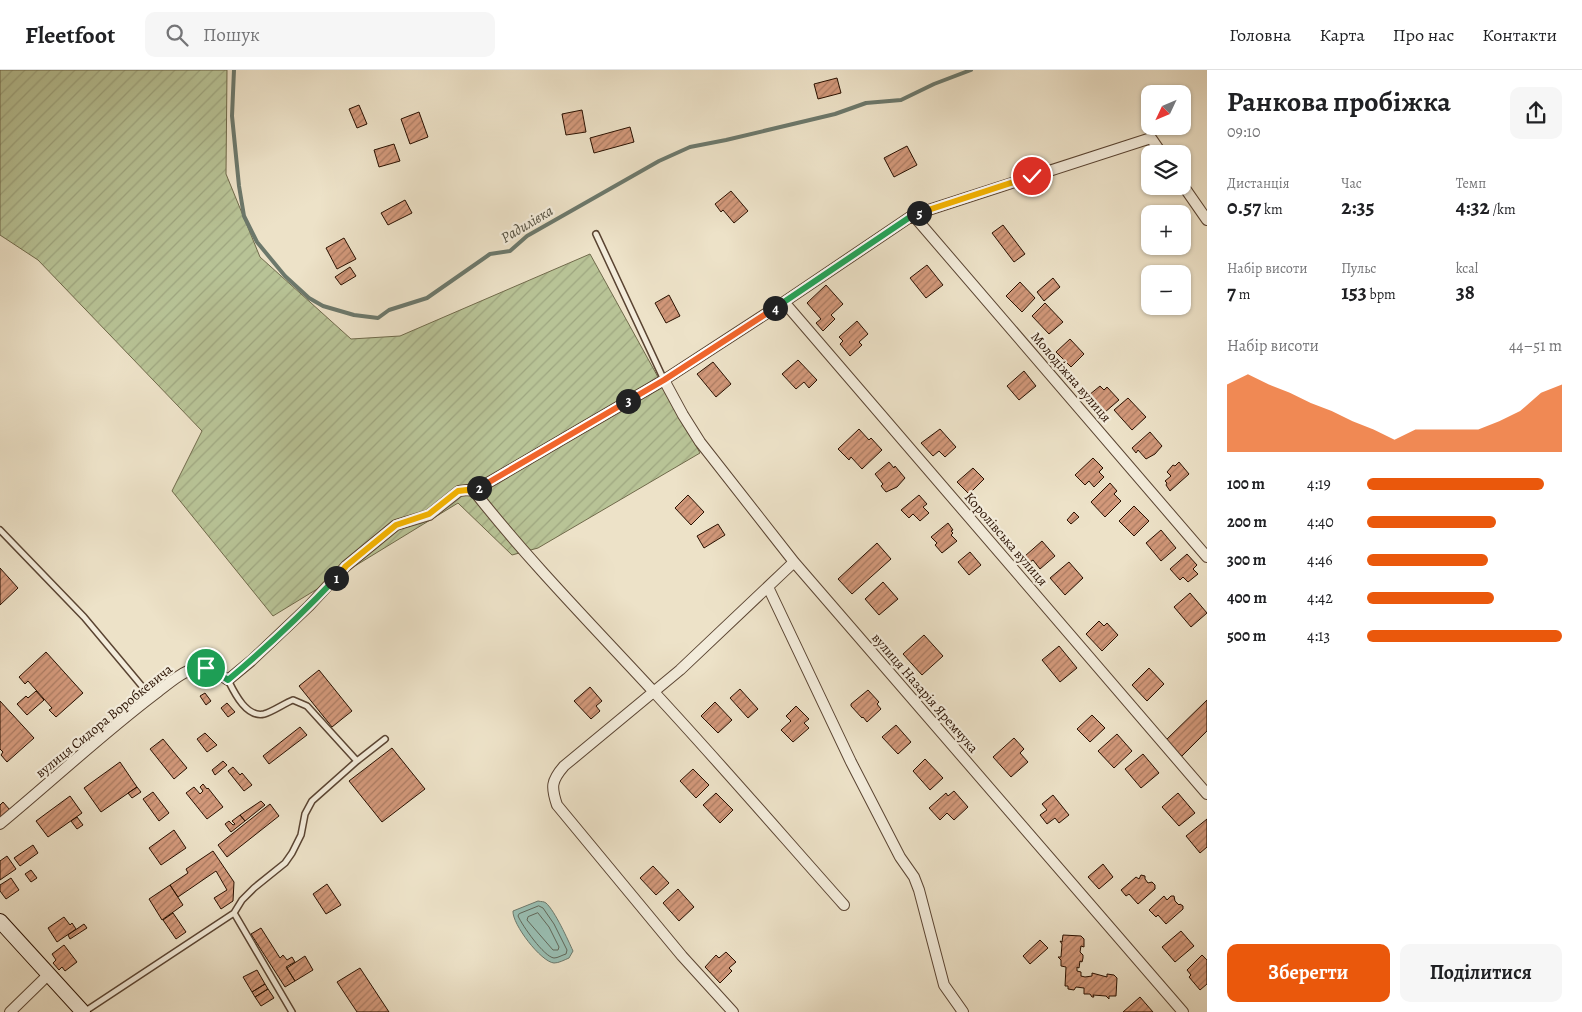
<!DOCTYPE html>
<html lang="uk">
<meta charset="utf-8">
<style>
:root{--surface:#fff;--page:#f6f6f6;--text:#202124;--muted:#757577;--line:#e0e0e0;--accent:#ea580c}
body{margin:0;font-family:Alegreya,serif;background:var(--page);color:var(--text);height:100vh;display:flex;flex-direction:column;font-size:19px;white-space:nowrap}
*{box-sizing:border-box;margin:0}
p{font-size:16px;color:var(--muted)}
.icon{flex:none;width:28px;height:28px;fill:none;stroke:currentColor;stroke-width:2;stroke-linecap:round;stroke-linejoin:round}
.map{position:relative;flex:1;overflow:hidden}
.side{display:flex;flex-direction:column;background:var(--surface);width:375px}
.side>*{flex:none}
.needle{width:32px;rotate:226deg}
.buttons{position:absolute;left:1141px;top:15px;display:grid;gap:10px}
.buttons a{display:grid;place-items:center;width:50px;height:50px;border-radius:10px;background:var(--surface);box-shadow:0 1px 4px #0004;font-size:25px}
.pin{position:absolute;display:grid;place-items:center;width:42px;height:42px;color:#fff;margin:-21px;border:2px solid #fff;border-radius:50%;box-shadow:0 1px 5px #0007}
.km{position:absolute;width:25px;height:25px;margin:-12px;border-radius:50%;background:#222;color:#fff;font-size:14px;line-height:25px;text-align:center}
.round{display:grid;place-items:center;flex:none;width:52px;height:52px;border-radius:10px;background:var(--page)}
.headline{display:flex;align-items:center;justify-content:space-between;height:85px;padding:0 20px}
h1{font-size:28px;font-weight:700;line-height:38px}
.figures{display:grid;grid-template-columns:repeat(3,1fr);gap:8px;height:85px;padding:5px 20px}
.figures div{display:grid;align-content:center}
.figures b{font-size:21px;font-weight:700}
.figures small{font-size:14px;font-weight:400}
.figures p{font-size:14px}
.chart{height:140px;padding:10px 20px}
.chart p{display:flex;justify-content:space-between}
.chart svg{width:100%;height:90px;margin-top:5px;fill:var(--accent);opacity:.7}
.action{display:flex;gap:10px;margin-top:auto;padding:10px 20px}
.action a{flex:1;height:58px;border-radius:10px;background:var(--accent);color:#fff;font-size:20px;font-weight:700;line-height:58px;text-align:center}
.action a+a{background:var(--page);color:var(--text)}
ul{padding:0 20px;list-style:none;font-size:16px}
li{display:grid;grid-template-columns:80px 60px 1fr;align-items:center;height:38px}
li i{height:12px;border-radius:6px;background:var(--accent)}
header{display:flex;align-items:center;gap:30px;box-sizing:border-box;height:70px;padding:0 25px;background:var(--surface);border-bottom:1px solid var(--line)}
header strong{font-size:24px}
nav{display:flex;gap:28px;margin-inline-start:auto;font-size:18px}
.search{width:350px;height:45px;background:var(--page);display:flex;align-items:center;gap:12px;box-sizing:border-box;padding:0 18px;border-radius:10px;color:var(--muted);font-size:19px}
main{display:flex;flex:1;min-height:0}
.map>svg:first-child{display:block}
</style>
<header>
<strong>Fleetfoot</strong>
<div class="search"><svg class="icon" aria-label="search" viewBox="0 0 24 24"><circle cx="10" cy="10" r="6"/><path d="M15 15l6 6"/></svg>Пошук</div>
<nav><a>Головна</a><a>Карта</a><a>Про нас</a><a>Контакти</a></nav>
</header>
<main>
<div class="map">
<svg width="1207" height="942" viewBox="0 0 1207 942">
<defs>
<pattern id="garden-furrows" width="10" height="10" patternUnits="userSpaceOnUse" patternTransform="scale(1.25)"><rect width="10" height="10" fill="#b8c396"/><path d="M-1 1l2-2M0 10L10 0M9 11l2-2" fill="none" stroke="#9ea680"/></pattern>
<pattern id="building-hatch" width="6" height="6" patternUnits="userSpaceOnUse" patternTransform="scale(1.25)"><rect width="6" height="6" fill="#d2987a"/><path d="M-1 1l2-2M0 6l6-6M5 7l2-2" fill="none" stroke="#aa7b62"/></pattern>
</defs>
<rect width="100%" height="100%" fill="#ede2c8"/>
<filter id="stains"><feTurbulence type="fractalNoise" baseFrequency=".004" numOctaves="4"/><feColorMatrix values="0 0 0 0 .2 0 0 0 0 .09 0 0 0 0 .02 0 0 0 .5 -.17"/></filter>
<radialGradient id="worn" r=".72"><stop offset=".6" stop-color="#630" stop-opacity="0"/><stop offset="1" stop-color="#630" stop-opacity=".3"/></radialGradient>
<!-- garden -->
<path fill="url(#garden-furrows)" stroke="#706a4b" d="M 0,0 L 227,0 L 226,104 L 260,187 L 351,269 L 400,266 L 590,184 L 700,383 L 538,478 L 512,485 L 458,433 L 273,546 L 172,421 L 202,361 L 38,190 L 0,165 Z"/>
<!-- water -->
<path fill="#99beb2" stroke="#6c786b" d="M 538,831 C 542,832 543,831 546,833 C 555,841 568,870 573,881 L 569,888 C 564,890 559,893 554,893 C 541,892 512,854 513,841 Z"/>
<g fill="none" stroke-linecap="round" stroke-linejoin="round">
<!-- shore -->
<path stroke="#616759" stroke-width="1" d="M 539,836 L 543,838 L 554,854 L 567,880 L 566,884 C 562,885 558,888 554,888 C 544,887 522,855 518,846 L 519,844 Z
M 538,843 L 549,857 L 559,877 L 558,880 L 553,880 L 527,850 L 528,847 Z"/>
<!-- stream -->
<path stroke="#6c786b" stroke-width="4" d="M 234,0 L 232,46 L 239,116 L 244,146 L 257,172 L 285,206 L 309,228 L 323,236 L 354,245 L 378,248 L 389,240 L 427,228 L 490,184 L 510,181 L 527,166 L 659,91 L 690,77 L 726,70 L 835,44 L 866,33 L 901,30 L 934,14 L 971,0"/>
</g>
<!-- building -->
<path fill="url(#building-hatch)" stroke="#291000" d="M 837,8 L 841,23 L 818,29 L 814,14 Z
M 359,35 L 367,54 L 357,58 L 349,39 Z
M 582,40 L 586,62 L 566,65 L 562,44 Z
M 419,42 L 428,67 L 410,74 L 401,49 Z
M 630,57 L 634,72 L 594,83 L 590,68 Z
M 394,74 L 400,91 L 379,97 L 374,80 Z
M 907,76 L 917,95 L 894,107 L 884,88 Z
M 731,121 L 748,141 L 734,153 L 723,140 L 721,142 L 715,134 Z
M 405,130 L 412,143 L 388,155 L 381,143 Z
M 1003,155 L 1025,184 L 1014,192 L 992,163 Z
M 344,168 L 356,189 L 337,199 L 326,178 Z
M 927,195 L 943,215 L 926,228 L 910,208 Z
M 350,197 L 356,206 L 341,215 L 335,207 Z
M 1053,208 L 1060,217 L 1044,231 L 1037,222 Z
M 1020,212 L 1035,228 L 1022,242 L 1006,226 Z
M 826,215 L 843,234 L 831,245 L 835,249 L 823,261 L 816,253 L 821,249 L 807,233 Z
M 669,225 L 680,246 L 666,253 L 655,233 Z
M 1045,233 L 1063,252 L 1049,264 L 1032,246 Z
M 857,251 L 868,264 L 859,272 L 862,275 L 850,286 L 840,274 L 843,271 L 839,267 Z
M 1070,269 L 1084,284 L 1071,297 L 1056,282 Z
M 798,290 L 817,310 L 809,318 L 804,312 L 796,319 L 782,304 Z
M 713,292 L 731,314 L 716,327 L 697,304 Z
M 1024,301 L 1036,316 L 1019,330 L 1007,316 Z
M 1100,316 L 1104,320 L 1107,317 L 1119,330 L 1104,343 L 1089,325 Z
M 1128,328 L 1146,347 L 1132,360 L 1114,340 Z
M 859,359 L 869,370 L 871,368 L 882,380 L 862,399 L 851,387 L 849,390 L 838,379 Z
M 940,359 L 956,377 L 945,387 L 939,381 L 933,386 L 921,373 Z
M 1150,362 L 1162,376 L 1155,384 L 1146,389 L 1138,380 L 1136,383 L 1132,378 Z
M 1093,388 L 1103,398 L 1099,402 L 1104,407 L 1094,417 L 1089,411 L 1085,415 L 1075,405 Z
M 889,392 L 894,398 L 895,396 L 905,408 L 897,417 L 886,422 L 881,416 L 883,414 L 875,404 Z
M 1179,392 L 1189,404 L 1170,421 L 1166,415 L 1167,413 L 1165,411 L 1171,406 L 1167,402 L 1173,395 L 1175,396 Z
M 973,398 L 984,409 L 969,424 L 957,412 Z
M 1110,413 L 1117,421 L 1114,424 L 1121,431 L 1105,447 L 1091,432 Z
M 688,425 L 704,442 L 691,455 L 675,438 Z
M 919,425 L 927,434 L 923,437 L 929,443 L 920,451 L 913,444 L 909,448 L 901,440 Z
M 1134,436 L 1149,451 L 1134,466 L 1119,451 Z
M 1074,442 L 1079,447 L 1071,454 L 1067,450 Z
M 948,453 L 953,460 L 951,461 L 953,463 L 951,465 L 957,471 L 942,483 L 935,475 L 937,473 L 931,467 Z
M 718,454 L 725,465 L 704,478 L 697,466 Z
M 1161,460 L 1176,478 L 1161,491 L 1146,473 Z
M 1042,471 L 1055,486 L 1040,499 L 1033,490 L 1030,492 L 1025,486 Z
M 877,473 L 891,489 L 852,524 L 838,509 Z
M 970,482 L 981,495 L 969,505 L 958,492 Z
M 1187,484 L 1197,495 L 1193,499 L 1198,504 L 1188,512 L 1183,507 L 1180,510 L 1170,499 Z
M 1069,492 L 1083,508 L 1065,525 L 1050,508 Z
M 0,498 L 18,518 L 0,535 Z
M 883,512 L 898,529 L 879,545 L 865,529 Z
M 1190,523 L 1207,543 L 1191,557 L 1174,537 Z
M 1099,551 L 1104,556 L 1107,553 L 1118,565 L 1102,581 L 1086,564 Z
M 924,565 L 943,586 L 922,605 L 903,584 Z
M 1059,576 L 1077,598 L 1060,612 L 1042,590 Z
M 46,582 L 83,623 L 56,647 L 49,640 L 52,638 L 28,611 L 25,614 L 19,607 Z
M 1149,598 L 1164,614 L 1147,631 L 1132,615 Z
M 319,600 L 352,641 L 332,657 L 299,616 Z
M 590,617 L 602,631 L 596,636 L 600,641 L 591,649 L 574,631 Z
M 740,619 L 758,639 L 748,648 L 730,628 Z
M 868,620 L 879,632 L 877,634 L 881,639 L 867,652 L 863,647 L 862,648 L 851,636 L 851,634 Z
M 36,621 L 44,630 L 27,645 L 17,634 L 26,626 L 28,628 Z
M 205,623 L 211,631 L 206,635 L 200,626 Z
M 1207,630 L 1207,661 L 1182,686 L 1166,670 Z
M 0,631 L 34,668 L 7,692 L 1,685 L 3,682 L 0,679 Z
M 715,632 L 732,650 L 718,663 L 701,646 Z
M 227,633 L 235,642 L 228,647 L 221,638 Z
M 796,636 L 809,649 L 804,653 L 809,658 L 793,672 L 781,660 L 791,651 L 786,646 Z
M 1092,645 L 1105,658 L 1090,672 L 1077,659 Z
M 896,655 L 911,672 L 898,684 L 882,667 Z
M 300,657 L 307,665 L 269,694 L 263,686 Z
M 205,663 L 217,675 L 207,682 L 197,669 Z
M 1117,664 L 1132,681 L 1114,698 L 1098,681 Z
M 1014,668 L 1024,679 L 1020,683 L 1028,692 L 1011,707 L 993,687 Z
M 163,669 L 187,698 L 174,709 L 150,679 Z
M 392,678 L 425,719 L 382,752 L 349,711 Z
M 1143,684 L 1159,703 L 1141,718 L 1125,699 Z
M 925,689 L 943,708 L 930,720 L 913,701 Z
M 223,691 L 227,695 L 215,705 L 212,700 Z
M 120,692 L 137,717 L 101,742 L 84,718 Z
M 233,697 L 240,705 L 242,703 L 252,715 L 244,721 L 228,701 Z
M 693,699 L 709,715 L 696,728 L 680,711 Z
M 203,714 L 207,719 L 208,718 L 223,737 L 207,749 L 186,723 L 194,717 L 200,724 L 203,721 L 200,717 Z
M 137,717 L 141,722 L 132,728 L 128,723 Z
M 954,721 L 968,737 L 954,750 L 947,743 L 940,750 L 929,738 L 946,723 L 948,726 Z
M 153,722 L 169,743 L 159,751 L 143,729 Z
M 716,723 L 733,740 L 720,753 L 703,735 Z
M 1178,723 L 1195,743 L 1179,756 L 1162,737 Z
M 1053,725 L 1069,745 L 1059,753 L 1055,748 L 1047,754 L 1040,745 L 1047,740 L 1042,734 Z
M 70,726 L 82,743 L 48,767 L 36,751 Z
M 261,731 L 265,735 L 245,751 L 240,745 Z
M 3,732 L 10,740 L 0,749 L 0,735 Z
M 270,734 L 279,746 L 227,787 L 218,775 Z
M 240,745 L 245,751 L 231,762 L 225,754 L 229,751 L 233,755 L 235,754 L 232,751 Z
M 77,747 L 83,755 L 77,759 L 71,751 Z
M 1207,749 L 1207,777 L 1200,783 L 1186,766 Z
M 174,760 L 186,778 L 161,795 L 149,778 Z
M 33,775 L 38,783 L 20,796 L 14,788 Z
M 213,781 L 234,812 L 233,831 L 221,839 L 214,828 L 227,820 L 216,801 L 178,827 L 170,815 L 188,803 L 186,799 Z
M 7,786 L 16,799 L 0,810 L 0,791 Z
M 1103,794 L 1113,807 L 1099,819 L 1088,807 Z
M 653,796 L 669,813 L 656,825 L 640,808 Z
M 31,800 L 37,808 L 31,812 L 25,804 Z
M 1141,805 L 1145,806 L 1145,809 L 1148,813 L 1152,812 L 1155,815 L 1155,819 L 1138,834 L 1129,824 L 1126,826 L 1121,820 L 1136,807 L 1139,809 Z
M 11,808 L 19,820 L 6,829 L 0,821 L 0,815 Z
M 327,814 L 341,835 L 326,844 L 313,824 Z
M 170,815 L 183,835 L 162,850 L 149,829 Z
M 678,819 L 694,837 L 679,851 L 663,833 Z
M 1164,826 L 1167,830 L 1171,826 L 1174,826 L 1175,831 L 1179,835 L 1180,834 L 1183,836 L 1183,839 L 1166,854 L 1158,845 L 1156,847 L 1149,840 Z
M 173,843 L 186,862 L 176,869 L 163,850 Z
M 64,847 L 70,855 L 72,853 L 76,859 L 57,872 L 48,858 Z
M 84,854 L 87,858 L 70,869 L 68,865 Z
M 261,858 L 280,888 L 283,885 L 287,890 L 292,887 L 295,892 L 286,897 L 295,911 L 285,917 L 251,864 Z
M 1181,861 L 1194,876 L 1175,892 L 1162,877 Z
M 1063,865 L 1081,866 L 1084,869 L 1084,877 L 1081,876 L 1080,882 L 1083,885 L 1083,888 L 1082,892 L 1080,891 L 1079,898 L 1077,897 L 1077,901 L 1081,902 L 1081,906 L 1085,907 L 1092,906 L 1092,903 L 1107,907 L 1107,904 L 1114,905 L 1117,908 L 1116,926 L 1109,926 L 1109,929 L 1106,926 L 1093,925 L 1094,927 L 1092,927 L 1090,924 L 1084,924 L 1084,918 L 1076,917 L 1074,920 L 1068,919 L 1068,916 L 1065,916 L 1066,897 L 1061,896 L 1061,890 L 1058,887 L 1061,887 L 1062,874 L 1060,871 L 1062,872 Z
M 1040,870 L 1048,878 L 1030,894 L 1023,886 Z
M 64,875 L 77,892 L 65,901 L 62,897 L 59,900 L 53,893 L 56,890 L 52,884 Z
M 726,882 L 736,892 L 729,898 L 732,901 L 720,913 L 705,897 L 716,885 L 719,888 Z
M 1202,885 L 1207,890 L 1207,914 L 1200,920 L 1189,907 L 1191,905 L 1187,900 Z
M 305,886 L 313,900 L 295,911 L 287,898 Z
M 360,898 L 389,942 L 357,942 L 337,912 Z
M 257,900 L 265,914 L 252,922 L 243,907 Z
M 265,914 L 268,919 L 255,927 L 252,922 Z
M 268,919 L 274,928 L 261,936 L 255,927 Z
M 1140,927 L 1153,942 L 1123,942 Z"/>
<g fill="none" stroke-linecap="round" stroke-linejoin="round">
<!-- lane casing -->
<g stroke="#5a4432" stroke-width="8">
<path id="lane" d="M 596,164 L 664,310
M 0,460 L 84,547 L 151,627
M 228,610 C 234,622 246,648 264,644 C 272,642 285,633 293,630 L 307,636 L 357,691
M 84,942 L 234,843
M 292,942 L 234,843 L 242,830 L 254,818 L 285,793 L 292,783 L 301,765 L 305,744 L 312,731 L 357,691 L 385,669"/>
</g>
<!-- street casing -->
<g stroke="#5a4432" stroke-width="12">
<path id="street" d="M 1182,114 L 1207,150
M 913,145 L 1207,487
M 784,232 L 1207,724
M 664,310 L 683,345 L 700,372 L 794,492 L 1183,942
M 474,421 C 529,491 592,555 653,621 C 718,691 780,763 844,835
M 768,517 L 851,692 L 900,787 L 914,807 L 919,820 L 944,915 L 963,942
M 0,754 C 52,711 101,665 155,624 C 167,615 182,601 197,598 C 208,595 219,604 228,610 L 251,591 L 309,536 L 346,496 L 396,455 L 429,445 L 459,421 L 467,420 L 474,421 L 664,310 L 784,232 L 913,145 L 1151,68 L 1162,84
M 10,942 L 49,904
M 733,942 L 682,886 L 557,735 C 551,717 551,711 564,696 L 680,600 L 794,492"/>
</g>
<!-- secondary casing -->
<g stroke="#291000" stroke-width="16">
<path id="secondary" d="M 0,851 L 83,942"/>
</g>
<!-- lane -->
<use href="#lane" stroke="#f3ecdb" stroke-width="5"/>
<!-- street -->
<use href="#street" stroke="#f3ecdb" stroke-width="10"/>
<!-- secondary -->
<use href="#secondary" stroke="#f3ecdb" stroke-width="14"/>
</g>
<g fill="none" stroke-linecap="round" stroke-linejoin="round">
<!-- split-1 casing -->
<g stroke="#fff" stroke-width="10">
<path id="split-1" d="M 206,598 L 216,602 L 228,610 C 266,578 302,544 336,508"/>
</g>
<!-- split-2 casing -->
<g stroke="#fff" stroke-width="10">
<path id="split-2" d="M 336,508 L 346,496 L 396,455 L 429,444 L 458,421 L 467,420 L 474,421 L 479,418"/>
</g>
<!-- split-3 casing -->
<g stroke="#fff" stroke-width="10">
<path id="split-3" d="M 479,418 L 628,331"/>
</g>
<!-- split-4 casing -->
<g stroke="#fff" stroke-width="10">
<path id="split-4" d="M 628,331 L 664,310 L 775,238"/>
</g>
<!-- split-5 casing -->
<g stroke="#fff" stroke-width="10">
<path id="split-5" d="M 775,238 L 913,145 L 919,143"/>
</g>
<!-- split-6 casing -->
<g stroke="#fff" stroke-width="10">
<path id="split-6" d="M 919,143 L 1032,106"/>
</g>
<!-- split-1 -->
<use href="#split-1" stroke="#22a559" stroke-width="6"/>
<!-- split-2 -->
<use href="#split-2" stroke="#f5b400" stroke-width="6"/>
<!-- split-3 -->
<use href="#split-3" stroke="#f0652b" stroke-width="6"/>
<!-- split-4 -->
<use href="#split-4" stroke="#f0652b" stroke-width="6"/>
<!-- split-5 -->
<use href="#split-5" stroke="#22a559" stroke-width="6"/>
<!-- split-6 -->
<use href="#split-6" stroke="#f5b400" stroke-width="6"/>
</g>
<g text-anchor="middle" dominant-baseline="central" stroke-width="4.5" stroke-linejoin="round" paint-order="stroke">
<!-- street labels -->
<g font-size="14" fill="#291000" stroke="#f3ecdb">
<text transform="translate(1071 307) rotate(49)">Молодіжна вулиця</text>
<text transform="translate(1006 469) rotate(49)">Королівська вулиця</text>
<text transform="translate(925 623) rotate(49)">вулиця Назарія Яремчука</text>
<text transform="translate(104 651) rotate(-39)">вулиця Сидора Воробкевича</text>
</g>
<!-- water labels -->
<g font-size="15" font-style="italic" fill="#504d3e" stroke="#f3ecdb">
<text transform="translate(527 154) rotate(-31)">Радилівка</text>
</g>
</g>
<rect width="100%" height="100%" filter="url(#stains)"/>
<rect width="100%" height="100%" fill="url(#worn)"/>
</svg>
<div class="buttons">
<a><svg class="needle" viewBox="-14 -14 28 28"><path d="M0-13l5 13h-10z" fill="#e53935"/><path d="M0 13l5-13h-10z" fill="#757577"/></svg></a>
<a><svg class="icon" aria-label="layers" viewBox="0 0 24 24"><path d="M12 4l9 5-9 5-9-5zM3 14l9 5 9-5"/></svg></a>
<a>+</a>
<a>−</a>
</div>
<div class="pin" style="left:206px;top:598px;background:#1e9e55"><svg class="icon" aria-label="arrive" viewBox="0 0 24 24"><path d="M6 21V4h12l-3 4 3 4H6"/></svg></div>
<div class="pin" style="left:1032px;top:106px;background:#d93025"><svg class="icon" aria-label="check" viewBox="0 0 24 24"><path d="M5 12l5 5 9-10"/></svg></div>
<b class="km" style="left:336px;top:508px">1</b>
<b class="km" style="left:479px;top:418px">2</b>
<b class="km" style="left:628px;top:331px">3</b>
<b class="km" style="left:775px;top:238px">4</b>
<b class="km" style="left:919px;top:143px">5</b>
</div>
<section class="side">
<div class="headline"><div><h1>Ранкова пробіжка</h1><p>09:10</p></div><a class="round"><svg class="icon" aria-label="share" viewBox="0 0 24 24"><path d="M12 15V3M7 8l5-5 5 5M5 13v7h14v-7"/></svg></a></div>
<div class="figures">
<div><p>Дистанція</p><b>0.57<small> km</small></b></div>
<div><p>Час</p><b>2:35</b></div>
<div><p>Темп</p><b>4:32<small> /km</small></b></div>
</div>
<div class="figures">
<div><p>Набір висоти</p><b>7<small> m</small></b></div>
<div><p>Пульс</p><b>153<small> bpm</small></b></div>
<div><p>kcal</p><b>38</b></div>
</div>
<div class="chart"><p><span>Набір висоти</span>44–51 m</p>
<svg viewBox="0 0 160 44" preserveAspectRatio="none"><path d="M0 44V11L10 6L20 11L30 15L40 20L50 24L60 29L70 33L80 38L90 33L100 33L110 33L120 33L130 29L140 24L150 15L160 11V44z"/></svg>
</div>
<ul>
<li><b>100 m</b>4:19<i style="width:91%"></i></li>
<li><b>200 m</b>4:40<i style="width:66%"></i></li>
<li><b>300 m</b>4:46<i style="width:62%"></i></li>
<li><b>400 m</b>4:42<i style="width:65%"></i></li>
<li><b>500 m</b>4:13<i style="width:100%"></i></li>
</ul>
<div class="action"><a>Зберегти</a><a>Поділитися</a></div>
</section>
</main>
